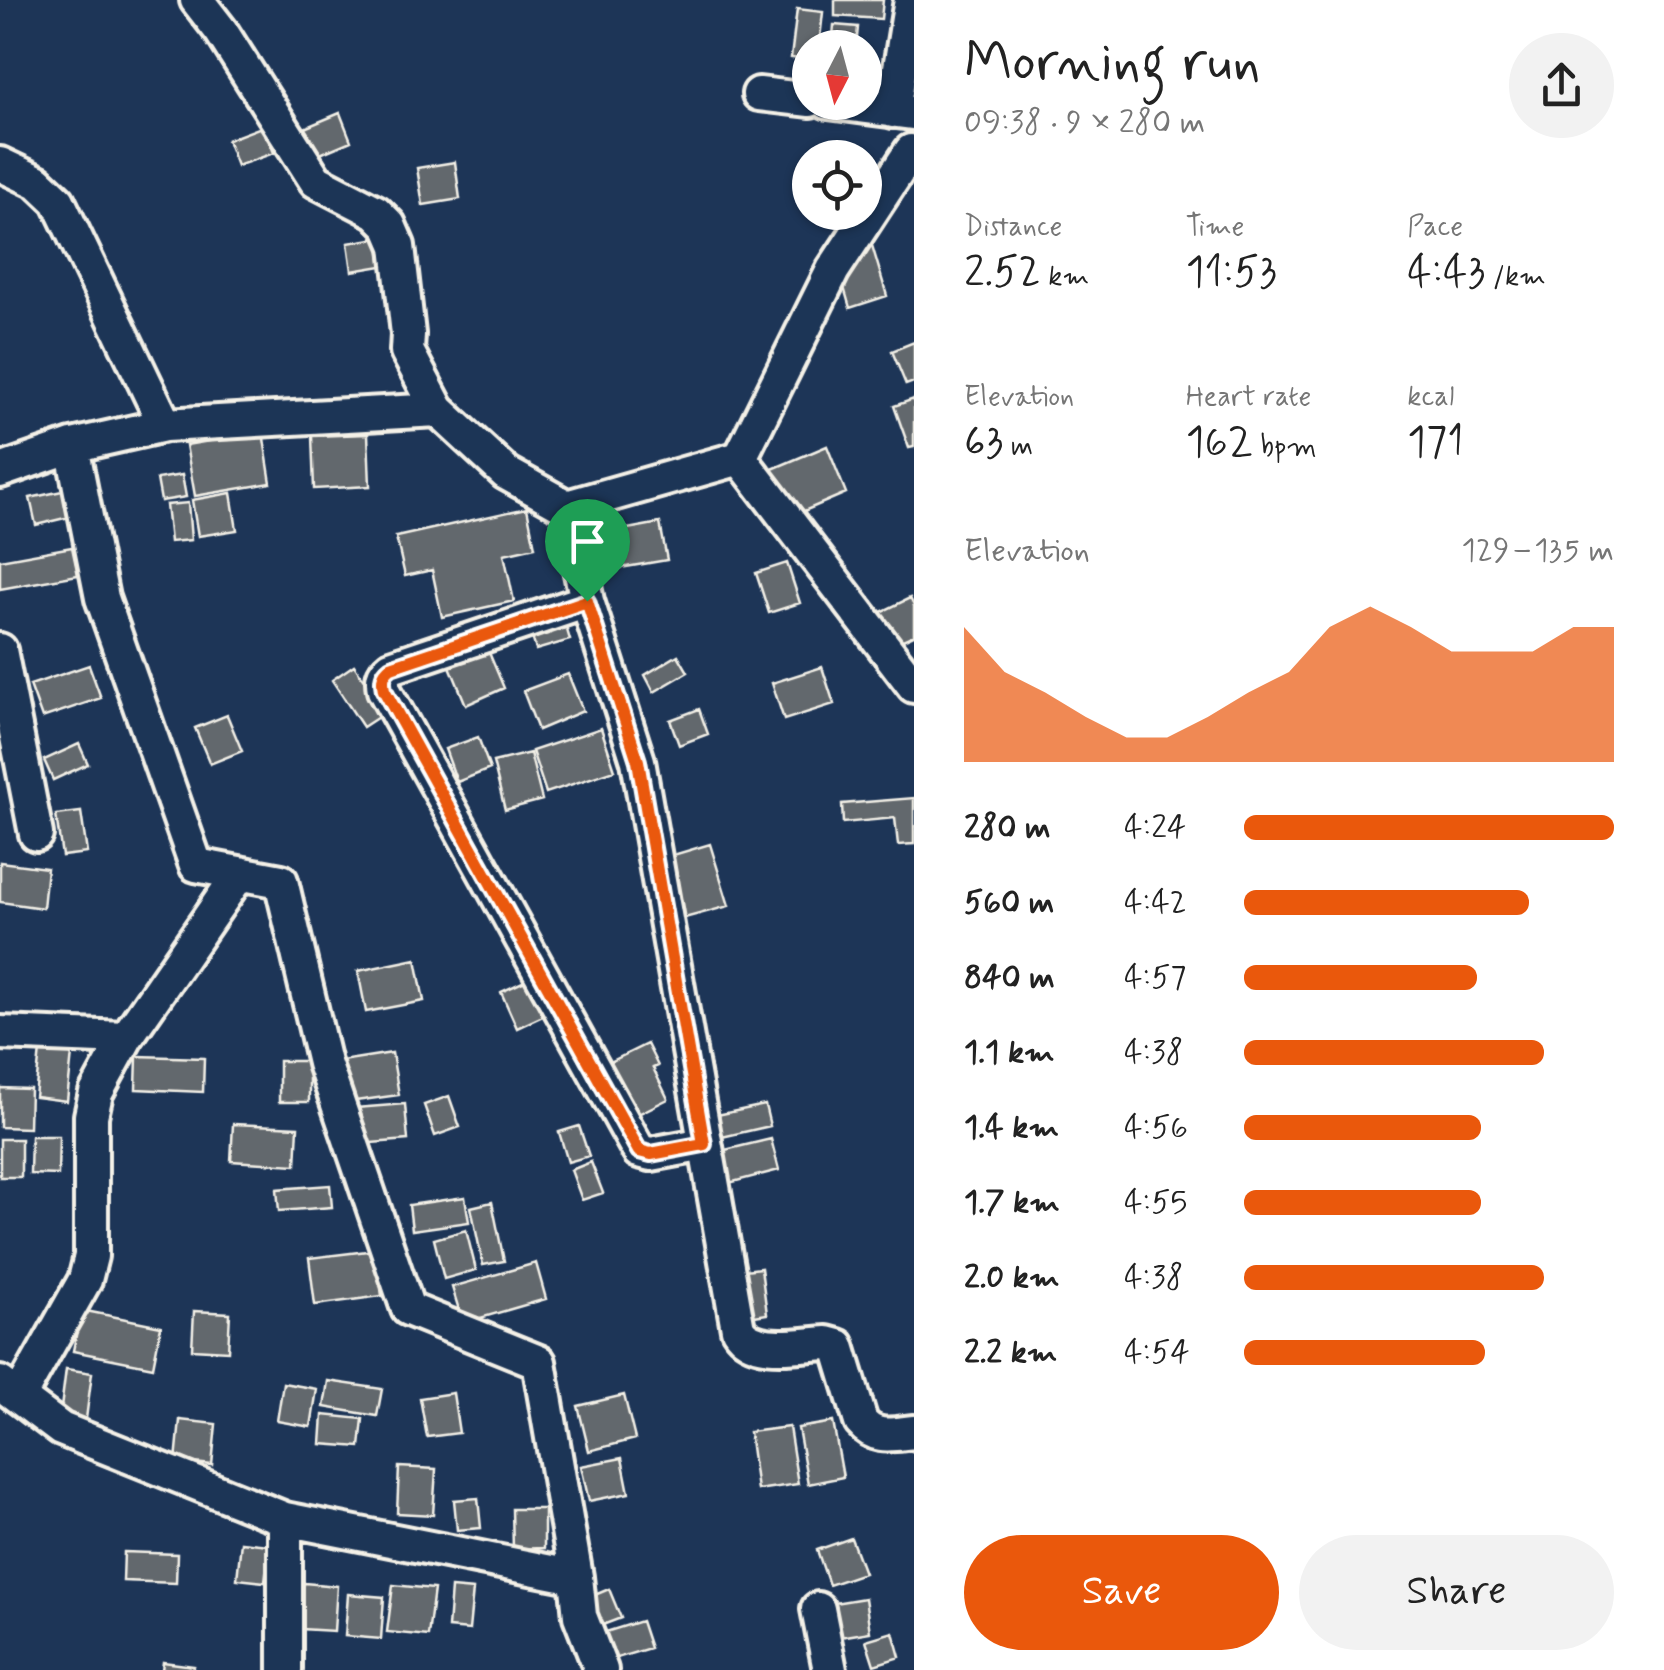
<!DOCTYPE html>
<meta charset="utf-8">
<style>
:root{--surface:#fff;--page:#f2f2f2;--text:#222;--muted:#767676;--accent:#ea580c}
body{margin:0;font-family:Mynerve,sans-serif;background:var(--page);color:var(--text);height:100vh;display:flex;flex-direction:column;font-size:38px;white-space:nowrap}
*{box-sizing:border-box;margin:0}
p{font-size:32px;color:var(--muted)}
.icon{flex:none;width:55px;height:55px;fill:none;stroke:currentColor;stroke-width:2;stroke-linecap:round;stroke-linejoin:round}
.map{position:relative;flex:1;overflow:hidden}
.drawer{display:flex;flex-direction:column;background:var(--surface);width:750px}
.drawer>*{flex:none}
.needle{width:65px;rotate:186deg}
.tools{position:absolute;left:792px;top:30px;display:grid;gap:20px}
.tools a{display:grid;place-items:center;width:90px;height:90px;border-radius:50%;background:var(--surface);box-shadow:0 2px 8px #0004;font-size:50px}
.pin{position:absolute;display:grid;place-items:center;width:85px;height:85px;color:#fff;margin:-102px -42px;border-radius:50% 50% 50% 0;rotate:-45deg;box-shadow:0 0 10px #0007}
.pin .icon{rotate:45deg}
.round{display:grid;place-items:center;flex:none;width:105px;height:105px;border-radius:52px;background:var(--page)}
.overview{display:flex;align-items:center;justify-content:space-between;height:170px;padding:0 50px}
h1{font-size:55px;font-weight:600;line-height:75px}
.metrics{display:grid;grid-template-columns:repeat(3,1fr);gap:15px;height:170px;padding:10px 50px}
.metrics div{display:grid;align-content:center}
.metrics b{font-size:42px;font-weight:600}
.metrics small{font-size:28px;font-weight:400}
.metrics p{font-size:28px}
.chart{height:280px;padding:20px 50px}
.chart p{display:flex;justify-content:space-between}
.chart svg{width:100%;height:180px;margin-top:10px;fill:var(--accent);opacity:.7}
.cta{display:flex;gap:20px;margin-top:auto;padding:20px 50px}
.cta a{flex:1;height:115px;border-radius:60px;background:var(--accent);color:#fff;font-size:40px;font-weight:600;line-height:115px;text-align:center}
.cta a+a{background:var(--page);color:var(--text)}
ul{padding:0 50px;list-style:none;font-size:32px}
li{display:grid;grid-template-columns:160px 120px 1fr;align-items:center;height:75px}
li i{height:25px;border-radius:12px;background:var(--accent)}
main{display:flex;flex:1;min-height:0}
.map>svg:first-child{display:block}
</style>
<main>
<div class="map">
<svg width="914" height="1670" viewBox="0 0 914 1670">
<rect width="100%" height="100%" fill="#1d3557"/>
<filter id="ink" filterUnits="userSpaceOnUse"><feTurbulence type="fractalNoise" baseFrequency=".01" numOctaves="2"/><feDisplacementMap in="SourceGraphic" scale="20" xChannelSelector="R" yChannelSelector="G"/><feConvolveMatrix kernelMatrix="1 2 1 2 8 2 1 2 1" color-interpolation-filters="sRGB"/></filter>
<g filter="url(#ink)">
<!-- building -->
<path fill="#62676d" stroke="#f4f1e8" stroke-width="2.5" d="M 835,0 L 883,0 L 881,19 L 835,16 Z
M 797,9 L 823,12 L 819,48 L 810,48 L 810,60 L 791,58 Z
M 834,25 L 858,27 L 856,48 L 832,48 Z
M 340,113 L 351,141 L 313,157 L 302,129 Z
M 264,126 L 274,153 L 237,166 L 227,140 Z
M 455,162 L 460,199 L 423,205 L 417,168 Z
M 378,238 L 382,266 L 352,271 L 348,243 Z
M 871,242 L 887,296 L 850,308 L 839,270 Z
M 914,342 L 914,382 L 906,385 L 892,351 Z
M 914,399 L 914,447 L 909,448 L 894,406 Z
M 263,432 L 271,483 L 195,496 L 186,445 Z
M 368,434 L 370,486 L 314,489 L 312,436 Z
M 827,446 L 846,493 L 790,517 L 770,470 Z
M 182,475 L 186,497 L 161,501 L 157,479 Z
M 62,491 L 69,517 L 36,525 L 30,498 Z
M 231,493 L 237,530 L 198,536 L 192,500 Z
M 188,503 L 191,540 L 170,542 L 166,505 Z
M 527,508 L 535,547 L 504,554 L 514,601 L 442,617 L 432,570 L 405,576 L 396,537 Z
M 660,523 L 667,560 L 591,573 L 584,537 Z
M 72,547 L 78,575 L 0,589 L 0,560 Z
M 787,563 L 800,603 L 769,613 L 756,573 Z
M 910,598 L 914,606 L 914,635 L 896,643 L 881,612 Z
M 564,620 L 570,640 L 536,650 L 530,630 Z
M 485,643 L 504,688 L 466,705 L 447,659 Z
M 678,655 L 688,672 L 654,692 L 645,675 Z
M 89,665 L 101,698 L 42,718 L 30,685 Z
M 354,665 L 386,712 L 363,727 L 332,680 Z
M 822,667 L 834,704 L 784,720 L 772,683 Z
M 568,674 L 583,711 L 538,730 L 523,691 Z
M 699,709 L 708,734 L 679,745 L 670,720 Z
M 227,715 L 242,751 L 210,764 L 195,728 Z
M 601,728 L 615,770 L 546,793 L 532,751 Z
M 478,737 L 490,769 L 457,782 L 445,749 Z
M 79,744 L 88,764 L 53,780 L 44,760 Z
M 530,753 L 542,800 L 505,810 L 493,762 Z
M 914,798 L 914,844 L 898,845 L 895,818 L 843,823 L 842,804 Z
M 81,812 L 87,853 L 62,856 L 56,815 Z
M 710,844 L 729,906 L 681,919 L 663,858 Z
M 0,862 L 47,868 L 43,908 L 0,902 Z
M 416,959 L 424,1001 L 366,1012 L 358,971 Z
M 527,980 L 543,1016 L 517,1028 L 501,992 Z
M 647,1044 L 658,1066 L 653,1068 L 668,1099 L 626,1120 L 600,1067 Z
M 40,1050 L 72,1054 L 67,1101 L 35,1097 Z
M 392,1053 L 399,1095 L 348,1102 L 341,1061 Z
M 137,1056 L 204,1058 L 203,1092 L 136,1089 Z
M 279,1061 L 309,1061 L 309,1102 L 279,1102 Z
M 0,1088 L 30,1089 L 29,1128 L 0,1127 Z
M 449,1096 L 460,1127 L 435,1136 L 424,1105 Z
M 405,1104 L 408,1140 L 359,1144 L 356,1108 Z
M 765,1105 L 770,1126 L 722,1137 L 717,1115 Z
M 233,1124 L 298,1127 L 296,1165 L 231,1161 Z
M 579,1126 L 589,1156 L 568,1162 L 559,1132 Z
M 31,1136 L 59,1136 L 58,1175 L 30,1174 Z
M 0,1139 L 21,1139 L 21,1177 L 0,1177 Z
M 771,1139 L 779,1170 L 729,1183 L 721,1151 Z
M 591,1162 L 603,1193 L 582,1200 L 571,1170 Z
M 330,1185 L 332,1207 L 279,1211 L 277,1189 Z
M 465,1197 L 469,1222 L 412,1230 L 409,1205 Z
M 492,1202 L 504,1261 L 483,1265 L 471,1207 Z
M 466,1230 L 476,1270 L 444,1279 L 434,1239 Z
M 376,1250 L 382,1296 L 315,1305 L 309,1258 Z
M 536,1263 L 546,1299 L 463,1323 L 452,1287 Z
M 761,1268 L 767,1314 L 742,1318 L 736,1271 Z
M 81,1310 L 161,1326 L 153,1367 L 73,1351 Z
M 194,1311 L 230,1313 L 228,1351 L 192,1349 Z
M 66,1369 L 92,1373 L 86,1419 L 60,1416 Z
M 328,1381 L 382,1389 L 377,1416 L 324,1407 Z
M 283,1383 L 317,1389 L 311,1427 L 277,1421 Z
M 453,1393 L 459,1433 L 427,1437 L 420,1398 Z
M 624,1395 L 635,1439 L 589,1451 L 578,1406 Z
M 323,1415 L 363,1419 L 360,1447 L 321,1444 Z
M 180,1420 L 216,1424 L 212,1465 L 176,1461 Z
M 833,1422 L 843,1477 L 808,1484 L 798,1428 Z
M 789,1427 L 798,1484 L 757,1490 L 749,1432 Z
M 622,1458 L 629,1493 L 589,1501 L 581,1466 Z
M 399,1467 L 436,1469 L 433,1515 L 397,1513 Z
M 478,1498 L 481,1528 L 457,1530 L 454,1500 Z
M 512,1509 L 544,1509 L 544,1548 L 513,1549 Z
M 851,1538 L 864,1573 L 829,1585 L 817,1550 Z
M 241,1542 L 269,1545 L 265,1582 L 237,1579 Z
M 124,1552 L 177,1554 L 176,1583 L 123,1581 Z
M 304,1583 L 337,1586 L 334,1631 L 301,1629 Z
M 393,1585 L 434,1589 L 428,1636 L 387,1632 Z
M 451,1588 L 473,1590 L 469,1630 L 448,1628 Z
M 609,1589 L 621,1618 L 595,1628 L 583,1600 Z
M 348,1594 L 384,1597 L 381,1639 L 345,1636 Z
M 865,1598 L 870,1632 L 840,1637 L 834,1603 Z
M 641,1621 L 650,1648 L 607,1661 L 599,1634 Z
M 893,1632 L 900,1657 L 874,1665 L 866,1640 Z
M 163,1662 L 194,1666 L 193,1670 L 162,1670 Z"/>
<g fill="none" stroke-linecap="round" stroke-linejoin="round">
<!-- minor casing -->
<g stroke="#f4f1e8" stroke-width="40">
<path id="minor" d="M 197,0 L 221,31 L 316,181 L 376,212 L 389,225 L 398,246 L 408,334 L 407,351 L 438,410
M 759,94 L 810,100
M 828,102 L 912,113
M 893,111 L 911,0
M 0,164 L 38,182 L 58,201 L 165,425
M 72,446 L 102,598 L 196,865 L 281,881 L 324,1063 L 408,1309 L 539,1362 L 576,1577 L 580,1616 L 601,1670
M 740,458 L 914,686
M 0,471 L 72,446 L 165,425 L 438,410 L 506,473 L 567,507 L 740,458 L 833,270 L 911,151
M 567,507 L 587,601 L 638,761 L 738,1329 C 754,1355 800,1344 827,1343 L 838,1346 L 861,1422 C 876,1440 893,1434 914,1432
M 587,601 L 391,667 C 382,674 382,680 384,690 L 639,1151 L 651,1154 L 705,1144
M 0,650 L 36,834
M 0,1033 L 126,1038
M 0,1383 L 61,1429 L 285,1519 L 576,1577
M 19,1397 L 85,1280 L 91,1256 L 91,1116 L 96,1093 L 126,1038 L 240,873
M 818,1609 L 830,1670
M 285,1670 L 285,1519"/>
</g>
<!-- minor -->
<use href="#minor" stroke="#1d3557" stroke-width="32"/>
</g>
</g>
<g fill="none" stroke-linecap="round" stroke-linejoin="round" filter="url(#ink)">
<!-- route casing -->
<g stroke="#fff" stroke-width="20">
<path id="route" d="M 587,601 L 638,761 L 704,1144 L 651,1154 L 639,1151 L 384,690 C 382,680 382,674 391,667 Z"/>
</g>
<!-- route -->
<use href="#route" stroke="#ea580c" stroke-width="12"/>
</g>
</svg>
<div class="tools">
<a><svg class="needle" viewBox="-14 -14 28 28"><path d="M0-13l5 13h-10z" fill="#e53935"/><path d="M0 13l5-13h-10z" fill="#767676"/></svg></a>
<a><svg class="icon" aria-label="locate" viewBox="0 0 24 24"><circle cx="12" cy="12" r="6"/><path d="M12 2v4M12 18v4M2 12h4M18 12h4"/></svg></a>
</div>
<div class="pin" style="left:587px;top:601px;background:#1e9e55"><svg class="icon" aria-label="arrive" viewBox="0 0 24 24"><path d="M6 21V4h12l-3 4 3 4H6"/></svg></div>
</div>
<section class="drawer">
<div class="overview"><div><h1>Morning run</h1><p>09:38 · 9 × 280 m</p></div><a class="round"><svg class="icon" aria-label="share" viewBox="0 0 24 24"><path d="M12 15V3M7 8l5-5 5 5M5 13v7h14v-7"/></svg></a></div>
<div class="metrics">
<div><p>Distance</p><b>2.52<small> km</small></b></div>
<div><p>Time</p><b>11:53</b></div>
<div><p>Pace</p><b>4:43<small> /km</small></b></div>
</div>
<div class="metrics">
<div><p>Elevation</p><b>63<small> m</small></b></div>
<div><p>Heart rate</p><b>162<small> bpm</small></b></div>
<div><p>kcal</p><b>171</b></div>
</div>
<div class="chart"><p><span>Elevation</span>129–135 m</p>
<svg viewBox="0 0 160 44" preserveAspectRatio="none"><path d="M0 44V11L10 22L20 27L30 33L40 38L50 38L60 33L70 27L80 22L90 11L100 6L110 11L120 17L130 17L140 17L150 11L160 11V44z"/></svg>
</div>
<ul>
<li><b>280 m</b>4:24<i style="width:100%"></i></li>
<li><b>560 m</b>4:42<i style="width:77%"></i></li>
<li><b>840 m</b>4:57<i style="width:63%"></i></li>
<li><b>1.1 km</b>4:38<i style="width:81%"></i></li>
<li><b>1.4 km</b>4:56<i style="width:64%"></i></li>
<li><b>1.7 km</b>4:55<i style="width:64%"></i></li>
<li><b>2.0 km</b>4:38<i style="width:81%"></i></li>
<li><b>2.2 km</b>4:54<i style="width:65%"></i></li>
</ul>
<div class="cta"><a>Save</a><a>Share</a></div>
</section>
</main>
